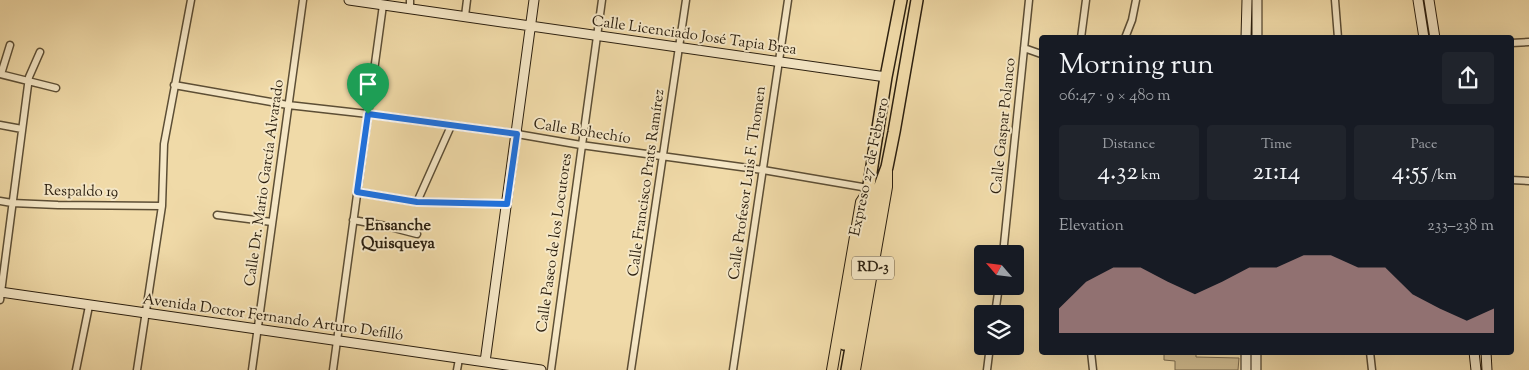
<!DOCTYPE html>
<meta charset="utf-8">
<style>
:root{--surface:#171b24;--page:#20242c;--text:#f1f3f6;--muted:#9ea1a6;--accent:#c59692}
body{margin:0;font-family:"Sorts Mill Goudy",serif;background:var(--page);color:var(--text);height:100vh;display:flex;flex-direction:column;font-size:19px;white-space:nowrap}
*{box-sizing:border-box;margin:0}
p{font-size:16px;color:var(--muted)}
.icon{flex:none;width:28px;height:28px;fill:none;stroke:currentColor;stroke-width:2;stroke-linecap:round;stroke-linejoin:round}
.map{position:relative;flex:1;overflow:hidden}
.drawer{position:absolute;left:1039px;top:35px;width:475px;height:320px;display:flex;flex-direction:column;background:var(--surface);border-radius:5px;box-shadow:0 5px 20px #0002}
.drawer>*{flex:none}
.needle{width:32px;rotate:298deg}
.controls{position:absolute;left:974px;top:245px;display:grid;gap:10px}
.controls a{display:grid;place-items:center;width:50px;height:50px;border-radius:5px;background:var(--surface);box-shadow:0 5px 20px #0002;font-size:25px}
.pin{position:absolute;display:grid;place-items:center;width:42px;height:42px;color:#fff;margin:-51px -21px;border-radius:50% 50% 50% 0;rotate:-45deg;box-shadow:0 0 5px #0007}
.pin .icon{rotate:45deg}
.round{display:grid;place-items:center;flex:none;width:52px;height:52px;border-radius:5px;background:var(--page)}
.head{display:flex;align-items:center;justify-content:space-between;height:85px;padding:0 20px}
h1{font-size:28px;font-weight:600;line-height:38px}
.figures{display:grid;grid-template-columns:repeat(3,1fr);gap:8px;height:85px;padding:5px 20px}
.figures div{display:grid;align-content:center;border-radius:5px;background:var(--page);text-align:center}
.figures b{font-size:25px;font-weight:600}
.figures small{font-size:14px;font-weight:400}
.figures p{font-size:14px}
.chart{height:140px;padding:10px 20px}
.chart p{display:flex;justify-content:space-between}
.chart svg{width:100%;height:90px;margin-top:5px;fill:var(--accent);opacity:.7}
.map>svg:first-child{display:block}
</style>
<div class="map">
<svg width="1529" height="370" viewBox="0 0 1529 370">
<rect width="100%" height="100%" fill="#f0daa8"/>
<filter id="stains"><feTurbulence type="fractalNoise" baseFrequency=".004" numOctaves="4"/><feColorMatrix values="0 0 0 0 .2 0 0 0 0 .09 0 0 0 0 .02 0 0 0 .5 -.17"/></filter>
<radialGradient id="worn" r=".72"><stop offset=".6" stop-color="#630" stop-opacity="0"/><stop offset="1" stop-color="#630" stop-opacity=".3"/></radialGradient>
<!-- green -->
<path fill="#cfba8e" stroke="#7d6c4e" d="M 1164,353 L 1196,353 L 1196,357 L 1239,358 L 1238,370 L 1175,370 L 1175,361 L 1164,360 Z"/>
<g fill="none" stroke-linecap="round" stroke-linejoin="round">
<!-- street casing -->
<g stroke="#5c4e35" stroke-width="9">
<path id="street" d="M 1335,0 L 1338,38
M 410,8 L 410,0
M 465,16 L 467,0
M 1081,38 L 1086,0
M 1125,38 L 1132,20 L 1136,0
M 1511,43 L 1529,42
M 1024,48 L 1041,54
M 0,74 L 56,88
M 1,74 L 10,45
M 174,85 L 288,105 L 368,114 L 517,134 L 581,145 L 763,170 L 868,188
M 0,125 L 22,129
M 1511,180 L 1529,181
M 357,192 L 417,202 L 507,204
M 0,201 L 12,203 L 58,205 L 162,206
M 417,202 L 451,126
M 217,215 L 272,222
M 353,220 L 386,226 L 417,234
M 1003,254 L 1029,0
M 0,300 L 29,77 L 40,52
M 995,314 L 999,286
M 1091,352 L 1093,370
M 1370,352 L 1372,370
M 76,370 L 89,306
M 137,370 L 162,206 L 164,144 L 191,0
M 252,370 L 303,0
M 333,370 L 383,5
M 457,370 L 459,359
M 551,370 L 602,0
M 631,370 L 686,0
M 733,370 L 788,0
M 987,370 L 990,346"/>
</g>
<!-- secondary casing -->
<g stroke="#2b1f0f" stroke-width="11">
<path id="secondary" d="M 349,0 C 528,26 707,52 886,77
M 1418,0 L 1424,38
M 1429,0 L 1435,38
M 1246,38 L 1247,0
M 1257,38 L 1257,0
M 0,292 L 541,370
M 1246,352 L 1246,370
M 1256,352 L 1256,370
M 1474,352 L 1476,370
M 1486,352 L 1487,370
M 485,362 L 534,0"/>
</g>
<!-- primary casing -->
<g stroke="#2b1f0f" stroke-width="12">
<path id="primary" d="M 832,370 L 861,202 L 867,193
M 855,370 L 887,187 L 887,171"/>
</g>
<!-- highway casing -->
<g stroke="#2b1f0f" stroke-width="14">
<path id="highway" d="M 844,344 L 886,77 L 901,0
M 847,370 L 880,186 L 887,167 L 894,132 L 917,0"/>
</g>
<!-- street -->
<use href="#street" stroke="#f5e7c6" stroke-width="6"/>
<!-- secondary -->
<use href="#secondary" stroke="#f5e7c6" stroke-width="9"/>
<!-- primary -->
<use href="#primary" stroke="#f0daa8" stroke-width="10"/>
<!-- highway -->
<use href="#highway" stroke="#f0daa8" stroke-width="11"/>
</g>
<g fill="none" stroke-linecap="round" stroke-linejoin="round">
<!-- route casing -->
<g stroke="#fff" stroke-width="10">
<path id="route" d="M 368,114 L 517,134 L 507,204 L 417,202 L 357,192 Z"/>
</g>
<!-- route -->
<use href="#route" stroke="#1a73e8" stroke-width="6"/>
</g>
<g text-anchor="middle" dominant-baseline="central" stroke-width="4" stroke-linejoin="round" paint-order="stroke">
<!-- shield labels -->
<rect fill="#f5e7c6" stroke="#685b46" stroke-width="1" x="852" y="256.5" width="42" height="23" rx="4"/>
<g font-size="14" font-weight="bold" fill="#2b1f0f">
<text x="873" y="268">RD-3</text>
</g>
<!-- street labels -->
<g font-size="15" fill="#2b1f0f" stroke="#f5e7c6">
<text transform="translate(694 36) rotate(8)">Calle Licenciado José Tapia Brea</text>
<text transform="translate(1004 126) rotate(-84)">Calle Gaspar Polanco</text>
<text transform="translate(582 132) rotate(9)">Calle Bohechío</text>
<text transform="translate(870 167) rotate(-78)">Expreso 27 de Febrero</text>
<text transform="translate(265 183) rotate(-82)">Calle Dr. Mario García Alvarado</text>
<text transform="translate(647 183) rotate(-82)">Calle Francisco Prats Ramírez</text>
<text transform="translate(748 183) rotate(-82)">Calle Profesor Luis F. Thomen</text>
<text transform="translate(81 192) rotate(1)">Respaldo 19</text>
<text transform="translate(555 243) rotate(-82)">Calle Paseo de los Locutores</text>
<text transform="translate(273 318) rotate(8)">Avenida Doctor Fernando Arturo Defilló</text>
</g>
<!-- neighbourhood labels -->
<g font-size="16" font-weight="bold" fill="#2b1f0f" stroke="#f5e7c6">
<text x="398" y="226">Ensanche<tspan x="398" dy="18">Quisqueya</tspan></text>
</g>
</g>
<rect width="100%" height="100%" filter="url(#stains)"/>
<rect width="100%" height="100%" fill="url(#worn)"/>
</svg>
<div class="controls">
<a><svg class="needle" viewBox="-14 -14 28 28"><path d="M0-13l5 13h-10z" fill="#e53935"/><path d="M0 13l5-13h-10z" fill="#9ea1a6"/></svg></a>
<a><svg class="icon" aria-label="layers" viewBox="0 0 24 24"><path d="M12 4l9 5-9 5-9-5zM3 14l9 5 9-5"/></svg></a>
</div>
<div class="pin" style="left:368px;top:114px;background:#1e9e55"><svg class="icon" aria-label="arrive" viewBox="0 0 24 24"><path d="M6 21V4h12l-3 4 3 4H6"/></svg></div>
<section class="drawer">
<div class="head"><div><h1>Morning run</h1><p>06:47 · 9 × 480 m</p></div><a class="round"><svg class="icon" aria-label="share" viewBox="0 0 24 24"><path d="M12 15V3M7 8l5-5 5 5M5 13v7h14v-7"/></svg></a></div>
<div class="figures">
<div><p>Distance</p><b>4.32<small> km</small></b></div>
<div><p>Time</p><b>21:14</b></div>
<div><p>Pace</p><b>4:55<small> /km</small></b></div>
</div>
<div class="chart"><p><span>Elevation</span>233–238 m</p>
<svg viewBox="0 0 160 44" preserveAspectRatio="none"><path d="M0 44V32L10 19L20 12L30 12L40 19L50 25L60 19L70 12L80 12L90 6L100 6L110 12L120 12L130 25L140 32L150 38L160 32V44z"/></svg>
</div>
</section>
</div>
